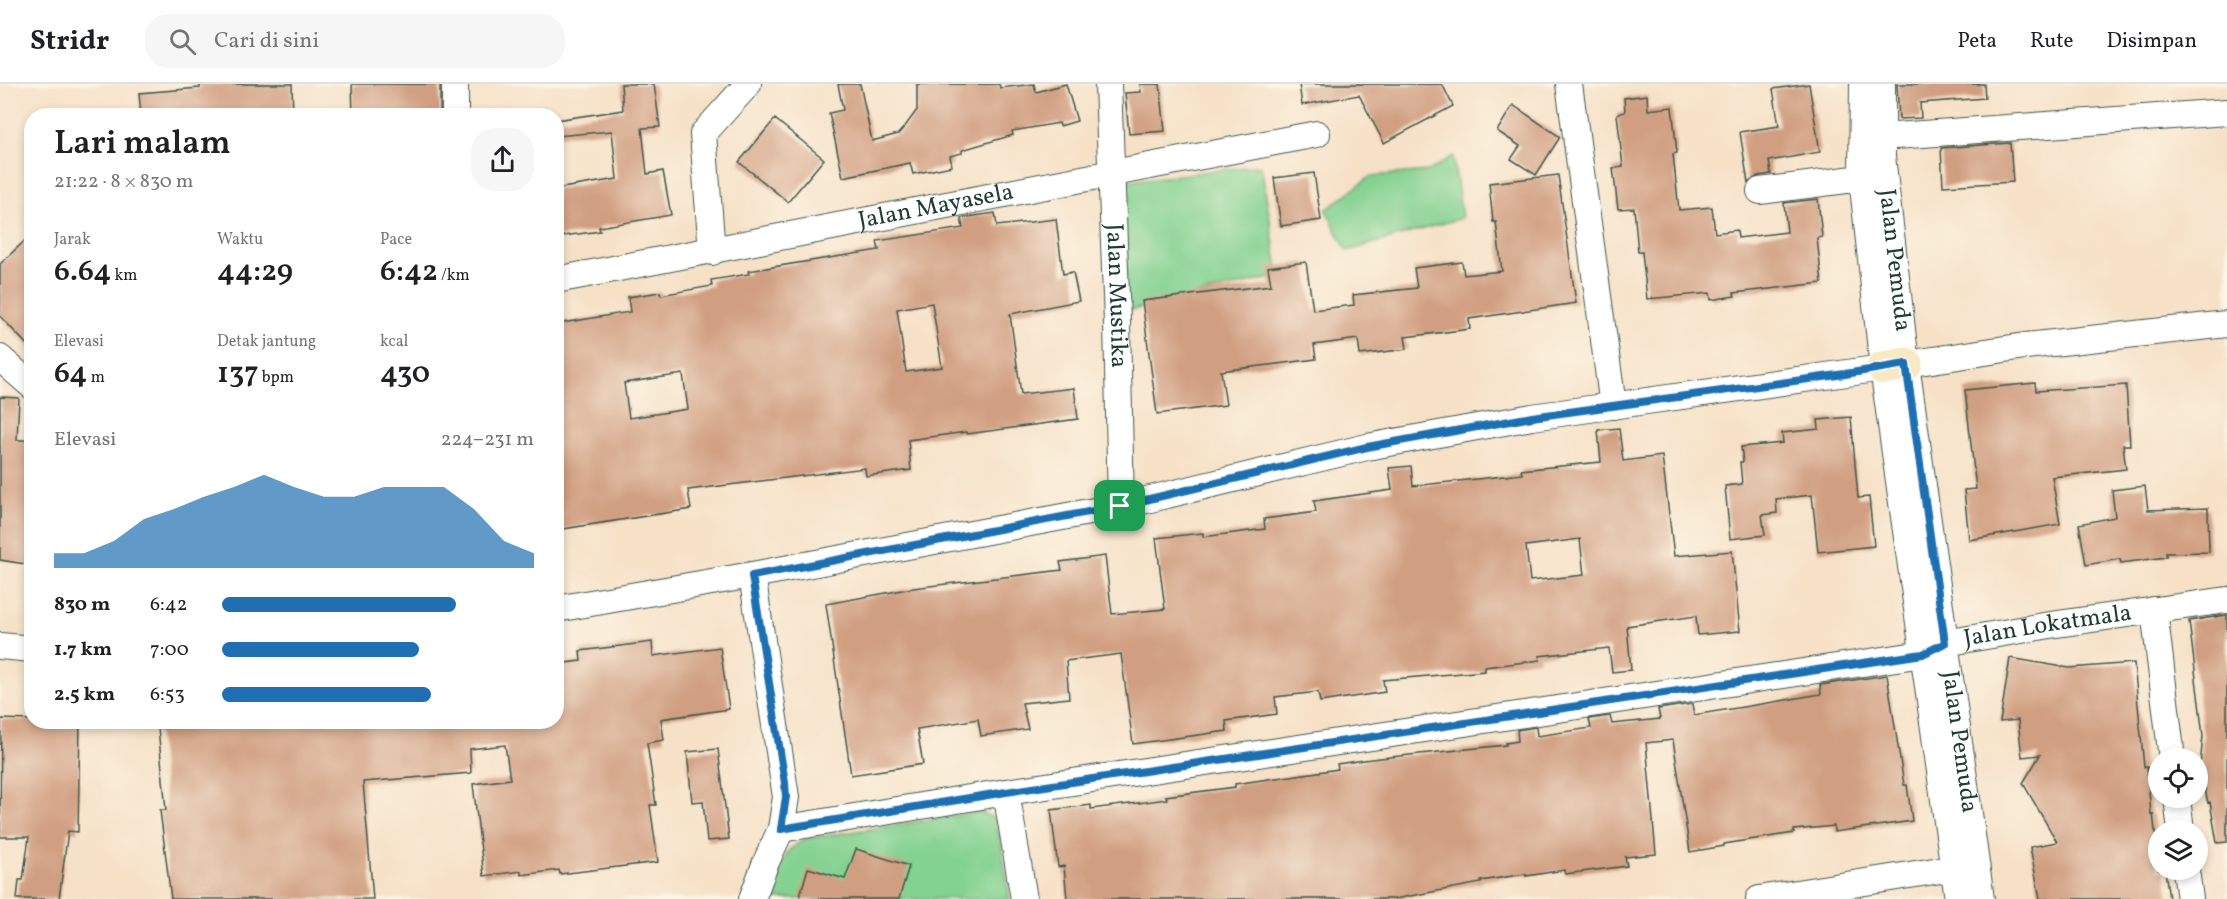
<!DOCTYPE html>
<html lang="id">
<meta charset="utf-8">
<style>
:root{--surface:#fff;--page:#f6f6f6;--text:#202124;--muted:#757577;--line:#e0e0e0;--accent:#1f6fb2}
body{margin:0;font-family:Vollkorn,serif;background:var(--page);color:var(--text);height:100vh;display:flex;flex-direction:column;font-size:22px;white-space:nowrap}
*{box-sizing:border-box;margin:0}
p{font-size:20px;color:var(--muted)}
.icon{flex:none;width:33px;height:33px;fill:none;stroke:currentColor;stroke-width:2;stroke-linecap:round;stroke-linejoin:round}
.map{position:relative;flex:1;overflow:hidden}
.panel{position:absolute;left:24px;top:24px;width:540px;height:621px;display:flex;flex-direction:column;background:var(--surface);border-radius:24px;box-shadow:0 3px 9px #0003}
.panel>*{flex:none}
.fabs{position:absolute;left:2148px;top:664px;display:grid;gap:12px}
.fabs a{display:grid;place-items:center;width:60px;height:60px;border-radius:50%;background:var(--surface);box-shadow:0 3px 9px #0003;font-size:30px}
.pin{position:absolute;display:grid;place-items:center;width:51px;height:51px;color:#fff;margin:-26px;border-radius:12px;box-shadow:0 3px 9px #0006}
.round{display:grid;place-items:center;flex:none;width:63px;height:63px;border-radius:24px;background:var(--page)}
.headline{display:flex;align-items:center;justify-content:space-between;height:102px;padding:0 30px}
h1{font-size:33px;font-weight:600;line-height:45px}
.stats{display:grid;grid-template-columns:repeat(3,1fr);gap:9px;height:102px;padding:6px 30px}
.stats div{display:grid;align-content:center}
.stats b{font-size:30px;font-weight:600}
.stats small{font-size:16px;font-weight:400}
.stats p{font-size:16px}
.chart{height:168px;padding:12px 30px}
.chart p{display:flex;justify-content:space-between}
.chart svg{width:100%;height:108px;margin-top:6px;fill:var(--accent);opacity:.7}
ul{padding:0 30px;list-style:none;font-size:20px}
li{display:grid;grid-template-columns:96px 72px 1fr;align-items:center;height:45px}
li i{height:15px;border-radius:8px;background:var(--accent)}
header{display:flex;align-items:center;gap:36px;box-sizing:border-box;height:84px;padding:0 30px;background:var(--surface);border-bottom:2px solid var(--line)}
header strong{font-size:28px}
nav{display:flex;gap:33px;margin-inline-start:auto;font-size:21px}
.search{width:420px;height:54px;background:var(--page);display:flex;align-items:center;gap:15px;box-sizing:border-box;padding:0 21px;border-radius:24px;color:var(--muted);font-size:22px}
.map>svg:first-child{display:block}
</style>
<header>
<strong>Stridr</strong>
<div class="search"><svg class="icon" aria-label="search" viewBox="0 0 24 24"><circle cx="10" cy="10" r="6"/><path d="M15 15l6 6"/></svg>Cari di sini</div>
<nav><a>Peta</a><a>Rute</a><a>Disimpan</a></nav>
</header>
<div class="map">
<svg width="2227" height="815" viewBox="0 0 2227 815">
<rect width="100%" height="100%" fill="#fcf5e5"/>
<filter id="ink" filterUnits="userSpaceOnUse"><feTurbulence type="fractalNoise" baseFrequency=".0167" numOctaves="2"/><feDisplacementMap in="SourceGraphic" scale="12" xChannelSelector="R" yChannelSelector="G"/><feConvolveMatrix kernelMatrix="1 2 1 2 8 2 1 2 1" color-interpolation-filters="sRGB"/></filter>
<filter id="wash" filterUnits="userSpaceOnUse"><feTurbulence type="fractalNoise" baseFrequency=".008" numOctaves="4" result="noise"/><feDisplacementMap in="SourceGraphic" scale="24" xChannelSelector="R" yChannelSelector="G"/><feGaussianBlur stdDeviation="1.35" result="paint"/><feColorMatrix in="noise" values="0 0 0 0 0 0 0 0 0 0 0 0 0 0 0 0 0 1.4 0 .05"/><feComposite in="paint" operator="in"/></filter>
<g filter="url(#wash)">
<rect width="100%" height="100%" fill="#f6e1c7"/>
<!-- green -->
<path fill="#84d291" stroke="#528862" stroke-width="1.5" d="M 1453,72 L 1462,134 L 1347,167 L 1326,126 L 1371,92 L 1429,87 Z
M 1261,81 L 1279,192 L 1119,229 L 1113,99 Z
M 980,728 L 994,734 L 1000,753 L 1010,815 L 775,815 L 779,786 L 789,766 L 805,755 Z"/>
<g id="blocks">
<!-- building -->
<path fill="#d09e80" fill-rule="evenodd" d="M 222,0 L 292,0 L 293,32 L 141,32 L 139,9 L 200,4 L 200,1 Z
M 352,0 L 440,0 L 440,32 L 353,32 Z
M 621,0 L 654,0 L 660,43 L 642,44 L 647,90 L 663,87 L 671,131 L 599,143 L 600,147 L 556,153 L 556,105 L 617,95 L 612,47 L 556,52 L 556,36 L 623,26 Z
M 838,0 L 860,0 L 872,57 L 898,50 L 906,41 L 917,26 L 917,0 L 999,0 L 1000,4 L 1034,0 L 1036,8 L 1066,0 L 1077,37 L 1060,42 L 1059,39 L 1012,47 L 1013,51 L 962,66 L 962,69 L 950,72 L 952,82 L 913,90 L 910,79 L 843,93 L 829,29 L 843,26 Z
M 1140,0 L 1160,0 L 1165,47 L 1129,50 L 1125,9 L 1141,8 Z
M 1299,0 L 1442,0 L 1453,22 L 1384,59 L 1359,11 L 1302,21 Z
M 1809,0 L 1820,68 L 1769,77 L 1771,90 L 1758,92 L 1748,99 L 1740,48 L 1779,42 L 1773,5 Z
M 1897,0 L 1984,0 L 1985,14 L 1920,19 L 1921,34 L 1899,35 Z
M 1647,11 L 1648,26 L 1672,23 L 1677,69 L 1673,70 L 1679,126 L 1712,123 L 1715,149 L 1737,146 L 1738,154 L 1787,148 L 1784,119 L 1818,115 L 1822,153 L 1817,154 L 1822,199 L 1734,209 L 1735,212 L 1711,216 L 1710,209 L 1647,215 L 1642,168 L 1638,168 L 1634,124 L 1618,125 L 1613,84 L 1623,83 L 1617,30 L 1625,28 L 1624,14 Z
M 1513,21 L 1560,53 L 1536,91 L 1511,75 L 1520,62 L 1497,47 Z
M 775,35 L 824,75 L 788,118 L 739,78 Z
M 2010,59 L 2013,98 L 1943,102 L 1941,64 Z
M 1314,89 L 1321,136 L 1281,142 L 1274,94 Z
M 1558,91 L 1576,219 L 1469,235 L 1470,245 L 1405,253 L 1407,265 L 1360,271 L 1358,255 L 1314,261 L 1316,275 L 1221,287 L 1226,321 L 1157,330 L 1142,217 L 1271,201 L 1268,183 L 1306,178 L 1313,226 L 1354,221 L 1353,211 L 1417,204 L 1414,184 L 1462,178 L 1464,191 L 1502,187 L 1496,138 L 1493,138 L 1489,99 Z
M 995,129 L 997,142 L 1056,135 L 1063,190 L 1073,188 L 1079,217 L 1010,230 L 1021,310 L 1074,304 L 1078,335 L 967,350 L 966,348 L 908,356 L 911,386 L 866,392 L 865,384 L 688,406 L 691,425 L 556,446 L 556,240 L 630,228 L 628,213 L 660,208 L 661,211 L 712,202 L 711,196 L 749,190 L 748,187 L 879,166 L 877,157 L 963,144 L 961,134 ZM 932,219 L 942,283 L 906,288 L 897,225 ZM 683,290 L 688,325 L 629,334 L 624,299 Z
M 32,150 L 32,266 L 0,232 L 0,180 Z
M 2035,299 L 2036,307 L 2126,301 L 2130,361 L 2123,361 L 2126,385 L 2052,393 L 2060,440 L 1969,456 L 1964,406 L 1976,405 L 1965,306 Z
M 0,313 L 19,314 L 17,356 L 32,356 L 32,481 L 0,476 Z
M 1851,333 L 1858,414 L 1869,413 L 1874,462 L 1818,468 L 1812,411 L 1776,415 L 1777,429 L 1762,431 L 1765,451 L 1730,455 L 1725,402 L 1742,400 L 1740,378 L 1743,378 L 1741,363 L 1783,359 L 1782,349 L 1819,345 L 1818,336 Z
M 1619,344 L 1623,377 L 1662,372 L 1674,472 L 1732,467 L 1740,547 L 1698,551 L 1696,532 L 1627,542 L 1631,586 L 1612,588 L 1609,564 L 1539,572 L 1540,576 L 1485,583 L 1485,587 L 1383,596 L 1385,608 L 1320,618 L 1318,608 L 1275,613 L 1277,630 L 1226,637 L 1227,647 L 1133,660 L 1121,570 L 1066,577 L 1069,614 L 1022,619 L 1028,645 L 981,652 L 978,635 L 917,645 L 923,680 L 851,691 L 826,520 L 913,504 L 1062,486 L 1060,478 L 1105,472 L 1112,530 L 1165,525 L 1156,454 L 1203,449 L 1203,453 L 1265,445 L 1264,435 L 1316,428 L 1314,417 L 1392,406 L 1389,384 L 1411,382 L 1413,402 L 1522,390 L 1521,386 L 1601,378 L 1598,346 ZM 1580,455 L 1584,491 L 1530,497 L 1526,462 Z
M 2145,402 L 2148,426 L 2208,424 L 2209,468 L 2166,469 L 2166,473 L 2121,479 L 2120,475 L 2086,481 L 2079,440 L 2115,433 L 2112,406 Z
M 2227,531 L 2227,758 L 2217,759 L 2210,718 L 2208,719 L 2200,682 L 2203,652 L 2189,537 Z
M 652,558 L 653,572 L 720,563 L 729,625 L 661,635 L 664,656 L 647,659 L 656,721 L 650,721 L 658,778 L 560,790 L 559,786 L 521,791 L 521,787 L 484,792 L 473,700 L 510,695 L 505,661 L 470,665 L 471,689 L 363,698 L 373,815 L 171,815 L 160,726 L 166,726 L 158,644 L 184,643 L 184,638 L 556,638 L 556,580 L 581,577 L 580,567 Z
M 2010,574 L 2069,584 L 2134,579 L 2144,683 L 2147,683 L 2151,731 L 2153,730 L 2158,772 L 2158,786 L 2165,786 L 2169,815 L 2040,815 L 2030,763 L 2057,758 L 2023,699 L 2040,671 L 2022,673 L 2018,636 L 2000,638 Z
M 1887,591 L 1904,701 L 1907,701 L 1912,737 L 1834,748 L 1834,742 L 1794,746 L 1794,749 L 1724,760 L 1724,762 L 1690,768 L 1673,656 L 1646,659 L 1656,770 L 1625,773 L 1627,782 L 1565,790 L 1564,786 L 1526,792 L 1526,790 L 1481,797 L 1481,799 L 1394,815 L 1067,815 L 1064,782 L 1058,783 L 1051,726 L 1091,721 L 1091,725 L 1138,719 L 1167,715 L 1166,712 L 1235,703 L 1235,700 L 1338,685 L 1337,680 L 1371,675 L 1506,661 L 1506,659 L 1518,657 L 1517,646 L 1536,643 L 1537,652 L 1591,644 L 1589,635 L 1610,632 L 1612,640 L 1660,635 L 1658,625 L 1692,620 L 1694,631 L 1780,617 L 1821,610 L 1820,601 Z
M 1,635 L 32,636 L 32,638 L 80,638 L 78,748 L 68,747 L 59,815 L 17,815 L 19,796 L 23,796 L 29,753 L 0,753 Z
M 718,665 L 729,755 L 707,757 L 703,717 L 692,718 L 687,668 Z
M 856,765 L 909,782 L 899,815 L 799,815 L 808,784 L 845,795 Z"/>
</g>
</g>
<g filter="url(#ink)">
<use href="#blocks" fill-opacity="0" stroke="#3f564a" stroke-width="1.5"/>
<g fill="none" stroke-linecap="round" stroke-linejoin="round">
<!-- street casing -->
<g stroke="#3f564a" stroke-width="28">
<g id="street">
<path id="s1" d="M 1108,0 L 1117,238 L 1121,422"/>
<path d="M 1569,0 L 1613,322"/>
<path d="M 1863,0 L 1862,94 L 1883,284 L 1958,815"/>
<path id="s2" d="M 1882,0 L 1882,72 L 1906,280 L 1981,815"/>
<path d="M 455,32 L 455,0"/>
<path d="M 1881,53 L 2227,28"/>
<path d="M 1760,107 L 1862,94"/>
<path d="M 712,168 L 703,50 L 748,0"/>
<path id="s3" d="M 556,196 L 1317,50"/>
<path d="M 0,274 L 32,302"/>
<path d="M 1906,280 L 2025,262 L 2227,240"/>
<path d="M 556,525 L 752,491 L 1121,422 L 1367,363 L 1532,333 L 1883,284"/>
<path d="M 2154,526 L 2172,675"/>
<path d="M 0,562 L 32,565"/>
<path d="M 1006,708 L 1024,815"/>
<path d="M 2177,714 L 2181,747"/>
<path id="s4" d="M 781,745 L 1006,708 L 1923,570 L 1945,559 L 2050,541 L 2227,516"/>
<path d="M 2186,786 L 2190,815"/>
<path d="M 752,815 L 766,778 L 781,745 L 786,713 L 752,491"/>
<path d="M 1759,815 L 1953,784"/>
</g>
</g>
<!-- secondary casing -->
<g stroke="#3f564a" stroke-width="35">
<path id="secondary" d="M 1883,284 L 1906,280"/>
</g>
<!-- street -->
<use href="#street" stroke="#fff" stroke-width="26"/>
<!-- secondary -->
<use href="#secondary" stroke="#f8e8c3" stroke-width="33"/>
</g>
</g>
<g fill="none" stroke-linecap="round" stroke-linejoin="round" filter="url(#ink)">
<!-- route casing -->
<g stroke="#fff" stroke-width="12">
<path id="route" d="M 1906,280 L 1945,559 L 1923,570 L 1006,708 L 781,745 L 786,713 L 785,699 L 752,492 L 1120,422 L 1367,363 L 1532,333 L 1845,290 Z"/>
</g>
<!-- route -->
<use href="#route" stroke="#1f6fb2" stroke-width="8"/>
</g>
<g text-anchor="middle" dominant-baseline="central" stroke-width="4.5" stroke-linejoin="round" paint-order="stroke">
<!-- street labels -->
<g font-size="24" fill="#1f3d34" stroke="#fcf5e5">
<text stroke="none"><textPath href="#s3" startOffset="387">Jalan Mayasela</textPath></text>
<text stroke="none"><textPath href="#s2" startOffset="177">Jalan Pemuda</textPath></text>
<text stroke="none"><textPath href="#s1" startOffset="212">Jalan Mustika</textPath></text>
<text stroke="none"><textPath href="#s4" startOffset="1284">Jalan Lokatmala</textPath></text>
<text stroke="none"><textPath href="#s2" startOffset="663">Jalan Pemuda</textPath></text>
</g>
</g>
</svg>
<div class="fabs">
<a><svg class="icon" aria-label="locate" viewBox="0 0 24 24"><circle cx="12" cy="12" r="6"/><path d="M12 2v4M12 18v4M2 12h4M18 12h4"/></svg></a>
<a><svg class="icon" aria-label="layers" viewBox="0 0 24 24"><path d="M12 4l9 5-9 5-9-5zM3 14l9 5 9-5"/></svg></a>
</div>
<div class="pin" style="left:1120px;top:422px;background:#1e9e55"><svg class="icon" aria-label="arrive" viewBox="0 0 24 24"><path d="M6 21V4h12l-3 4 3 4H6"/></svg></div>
<section class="panel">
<div class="headline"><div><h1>Lari malam</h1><p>21:22 · 8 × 830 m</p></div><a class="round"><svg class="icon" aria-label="share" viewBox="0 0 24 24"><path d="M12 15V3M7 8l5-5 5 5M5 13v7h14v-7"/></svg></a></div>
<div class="stats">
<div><p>Jarak</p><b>6.64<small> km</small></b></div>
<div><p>Waktu</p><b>44:29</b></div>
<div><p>Pace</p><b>6:42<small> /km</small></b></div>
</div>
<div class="stats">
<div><p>Elevasi</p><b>64<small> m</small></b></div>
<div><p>Detak jantung</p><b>137<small> bpm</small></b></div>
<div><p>kcal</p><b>430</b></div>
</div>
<div class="chart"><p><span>Elevasi</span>224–231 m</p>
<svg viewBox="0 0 160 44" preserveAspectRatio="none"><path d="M0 44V38L10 38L20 33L30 24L40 20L50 15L60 11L70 6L80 11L90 15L100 15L110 11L120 11L130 11L140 20L150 33L160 38V44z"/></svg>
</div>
<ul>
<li><b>830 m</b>6:42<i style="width:75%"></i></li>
<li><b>1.7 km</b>7:00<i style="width:63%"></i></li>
<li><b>2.5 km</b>6:53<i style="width:67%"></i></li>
</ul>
</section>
</div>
